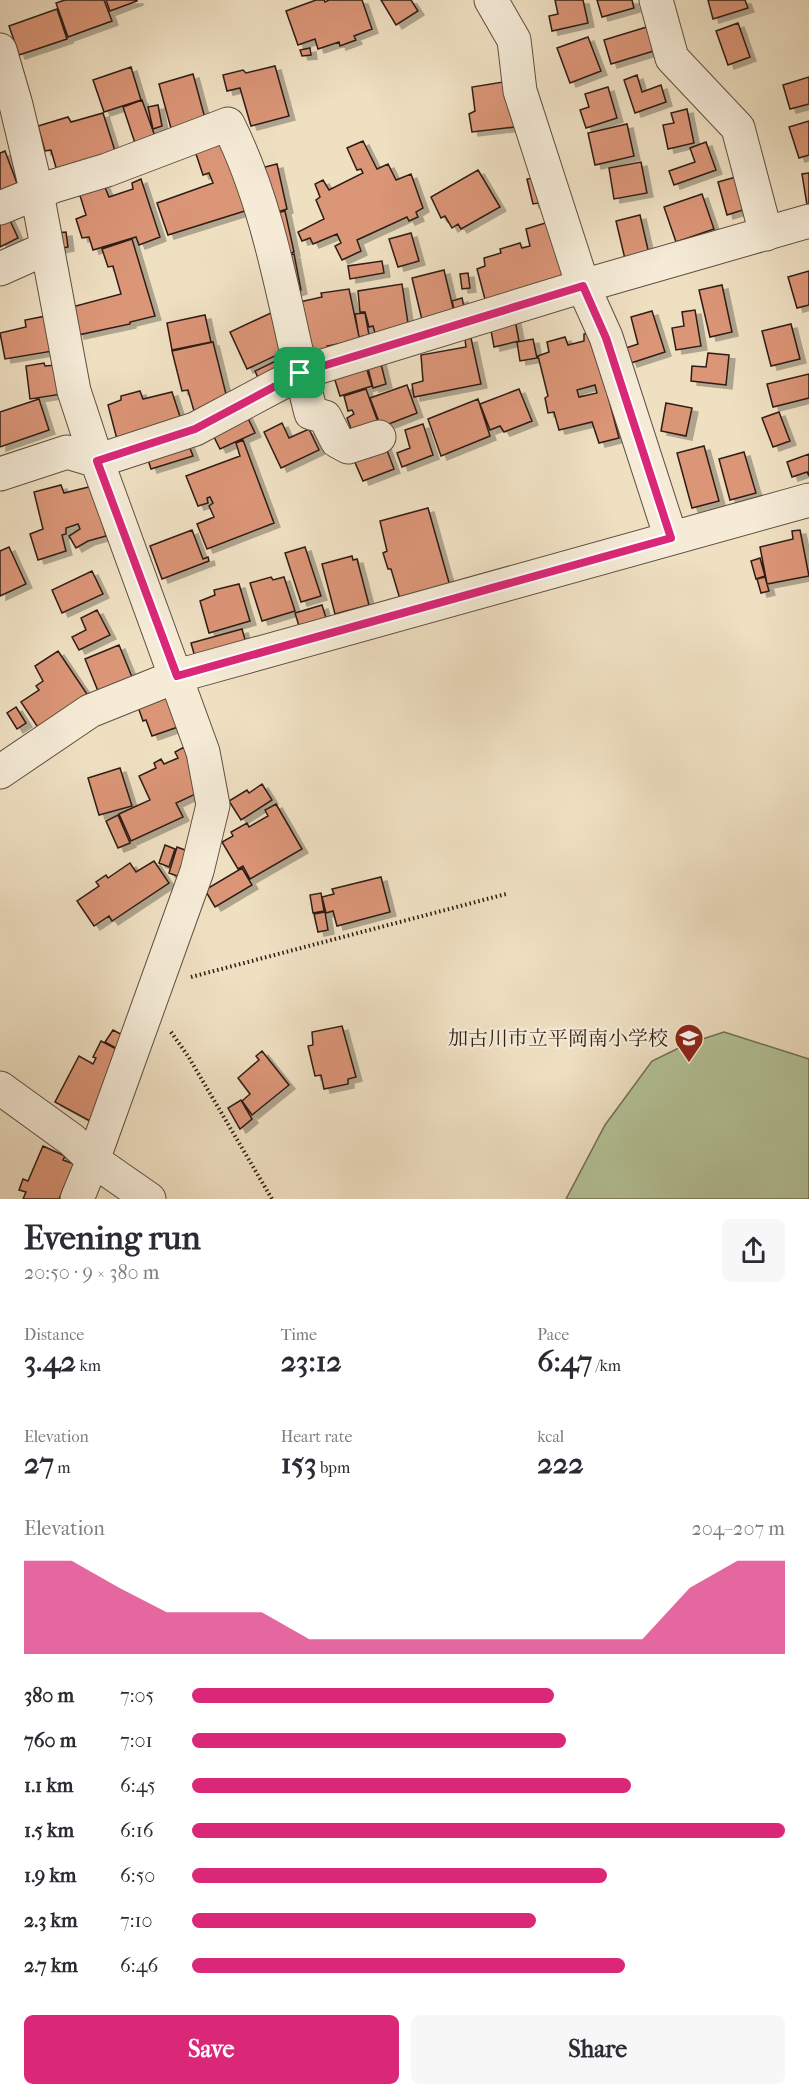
<!DOCTYPE html>
<meta charset="utf-8">
<style>
:root{--surface:#fff;--page:#f7f7f7;--text:#2b2b33;--muted:#7c7c81;--accent:#db2777}
body{margin:0;font-family:"IM FELL French Canon","Noto Serif JP",serif;background:var(--page);color:var(--text);height:100vh;display:flex;flex-direction:column;font-size:22px;white-space:nowrap}
*{box-sizing:border-box;margin:0}
p{font-size:20px;color:var(--muted)}
.icon{flex:none;width:33px;height:33px;fill:none;stroke:currentColor;stroke-width:2;stroke-linecap:round;stroke-linejoin:round}
.map{position:relative;height:1199px;overflow:hidden}
.drawer{display:flex;flex-direction:column;background:var(--surface);flex:1}
.drawer>*{flex:none}
.pin{position:absolute;display:grid;place-items:center;width:51px;height:51px;color:#fff;margin:-26px;border-radius:12px;box-shadow:0 3px 9px #0006}
.round{display:grid;place-items:center;flex:none;width:63px;height:63px;border-radius:9px;background:var(--page)}
.overview{display:flex;align-items:center;justify-content:space-between;height:102px;padding:0 24px}
h1{font-size:33px;font-weight:800;line-height:45px}
.figures{display:grid;grid-template-columns:repeat(3,1fr);gap:9px;height:102px;padding:6px 24px}
.figures div{display:grid;align-content:center}
.figures b{font-size:30px;font-weight:800}
.figures small{font-size:16px;font-weight:400}
.figures p{font-size:16px}
.chart{height:168px;padding:12px 24px}
.chart p{display:flex;justify-content:space-between}
.chart svg{width:100%;height:108px;margin-top:6px;fill:var(--accent);opacity:.7}
.action{display:flex;gap:12px;margin-top:auto;padding:12px 24px}
.action a{flex:1;height:69px;border-radius:9px;background:var(--accent);color:#fff;font-size:24px;font-weight:800;line-height:69px;text-align:center}
.action a+a{background:var(--page);color:var(--text)}
ul{padding:0 24px;list-style:none;font-size:20px}
li{display:grid;grid-template-columns:96px 72px 1fr;align-items:center;height:45px}
li i{height:15px;border-radius:8px;background:var(--accent)}
.map>svg:first-child{display:block}
</style>
<div class="map">
<svg width="809" height="1199" viewBox="0 0 809 1199">
<defs>
<filter id="shadow"><feDropShadow dx="6" dy="4" stdDeviation="0" flood-color="#0004"/></filter>
</defs>
<rect width="100%" height="100%" fill="#efe0c2"/>
<filter id="stains"><feTurbulence type="fractalNoise" baseFrequency=".00333" numOctaves="4"/><feColorMatrix values="0 0 0 0 .2 0 0 0 0 .09 0 0 0 0 .02 0 0 0 .5 -.17"/></filter>
<radialGradient id="worn" r=".72"><stop offset=".6" stop-color="#630" stop-opacity="0"/><stop offset="1" stop-color="#630" stop-opacity=".3"/></radialGradient>
<!-- green -->
<path fill="#b4c397" stroke="#727056" stroke-width="1.5" d="M 724,1032 L 809,1059 L 809,1199 L 566,1199 L 605,1125 L 652,1061 L 687,1044 Z"/>
<!-- building -->
<path fill="#db9577" stroke="#2f1d15" stroke-width="1.5" fill-rule="evenodd" filter="url(#shadow)" d="M 65,0 L 104,0 L 112,21 L 68,37 L 56,3 Z
M 106,0 L 137,0 L 137,1 L 110,11 Z
M 316,0 L 324,0 L 325,2 L 329,0 L 362,0 L 372,29 L 354,36 L 356,40 L 340,46 L 339,42 L 318,49 L 315,39 L 298,45 L 286,11 Z
M 381,0 L 411,0 L 418,11 L 396,25 Z
M 555,0 L 583,0 L 588,23 L 552,31 L 549,16 L 558,14 Z
M 597,0 L 632,0 L 634,8 L 602,17 Z
M 708,0 L 745,0 L 748,8 L 713,19 Z
M 57,9 L 67,39 L 19,55 L 9,26 Z
M 738,23 L 750,57 L 728,65 L 716,31 Z
M 650,26 L 657,50 L 611,64 L 604,40 Z
M 588,37 L 601,71 L 570,83 L 557,48 Z
M 310,48 L 311,55 L 302,56 L 300,50 Z
M 275,66 L 289,116 L 251,126 L 240,88 L 227,91 L 223,75 L 243,70 L 246,73 Z
M 131,67 L 141,100 L 104,112 L 93,80 Z
M 193,74 L 206,122 L 172,132 L 159,84 Z
M 637,75 L 642,92 L 661,85 L 666,102 L 635,113 L 624,80 Z
M 809,77 L 809,104 L 790,109 L 783,85 Z
M 509,81 L 515,127 L 472,132 L 469,114 L 475,111 L 472,87 Z
M 608,87 L 617,118 L 586,128 L 580,110 L 589,107 L 585,94 Z
M 142,100 L 157,142 L 137,149 L 123,107 Z
M 158,105 L 162,126 L 153,129 L 148,107 Z
M 687,109 L 694,143 L 668,149 L 663,125 L 674,123 L 671,113 Z
M 103,113 L 116,154 L 57,171 L 51,150 L 45,151 L 38,126 L 68,117 L 71,122 Z
M 809,121 L 809,155 L 799,158 L 789,127 Z
M 627,124 L 634,156 L 595,165 L 588,133 Z
M 224,137 L 248,210 L 168,235 L 157,203 L 213,183 L 209,173 L 203,175 L 194,148 Z
M 363,141 L 377,169 L 388,164 L 396,180 L 411,174 L 423,208 L 416,212 L 418,217 L 409,221 L 407,217 L 357,240 L 361,251 L 342,260 L 335,246 L 341,243 L 337,234 L 313,244 L 310,238 L 302,241 L 298,232 L 324,219 L 316,200 L 320,197 L 315,184 L 323,180 L 329,190 L 363,173 L 361,169 L 357,170 L 347,148 Z
M 706,142 L 716,170 L 674,185 L 669,171 L 695,162 L 690,148 Z
M 5,151 L 21,194 L 0,202 L 0,153 Z
M 641,162 L 647,193 L 614,199 L 609,168 Z
M 277,164 L 287,209 L 271,214 L 261,168 Z
M 478,170 L 500,207 L 461,229 L 458,224 L 452,228 L 445,216 L 441,218 L 431,197 Z
M 809,173 L 809,205 L 807,205 L 802,174 Z
M 743,175 L 752,207 L 727,215 L 718,182 Z
M 540,177 L 545,202 L 533,204 L 527,179 Z
M 141,179 L 160,237 L 139,245 L 136,237 L 93,250 L 89,237 L 82,238 L 76,219 L 86,215 L 78,189 L 102,180 L 109,197 L 133,189 L 132,183 Z
M 702,194 L 714,229 L 676,242 L 664,207 Z
M 285,211 L 294,252 L 282,256 L 272,214 Z
M 640,215 L 649,254 L 625,259 L 616,221 Z
M 8,216 L 18,238 L 0,247 L 0,220 Z
M 555,220 L 572,279 L 486,303 L 477,269 L 485,266 L 484,258 L 501,253 L 500,249 L 520,243 L 522,248 L 530,246 L 526,229 Z
M 66,232 L 68,247 L 58,249 L 56,233 Z
M 411,233 L 419,261 L 398,267 L 389,239 Z
M 132,239 L 155,316 L 130,322 L 130,324 L 78,335 L 72,307 L 121,294 L 113,266 L 108,267 L 102,249 Z
M 294,254 L 301,290 L 291,293 L 283,256 Z
M 382,261 L 384,273 L 350,279 L 348,266 Z
M 444,270 L 455,316 L 423,324 L 412,278 Z
M 809,271 L 809,305 L 797,308 L 788,277 Z
M 468,273 L 470,288 L 462,289 L 460,274 Z
M 402,284 L 409,330 L 377,340 L 373,326 L 369,327 L 365,312 L 360,312 L 358,291 Z
M 722,285 L 732,332 L 710,337 L 699,290 Z
M 349,289 L 361,346 L 348,342 L 327,346 L 329,356 L 310,360 L 295,303 L 322,297 L 321,293 Z
M 462,298 L 466,315 L 456,317 L 452,301 Z
M 695,310 L 701,346 L 676,350 L 672,328 L 684,326 L 682,312 Z
M 652,311 L 665,352 L 631,363 L 626,348 L 638,344 L 631,317 Z
M 273,312 L 290,349 L 247,369 L 230,332 Z
M 365,313 L 369,335 L 359,337 L 355,314 Z
M 205,315 L 211,342 L 172,350 L 167,323 Z
M 46,316 L 53,351 L 5,359 L 0,333 L 26,327 L 25,320 Z
M 515,320 L 519,341 L 494,347 L 490,325 Z
M 791,324 L 800,359 L 771,366 L 762,331 Z
M 591,332 L 619,438 L 599,443 L 592,422 L 559,430 L 554,412 L 548,413 L 545,398 L 548,396 L 538,356 L 549,352 L 547,342 L 565,337 L 568,345 L 584,341 L 584,334 ZM 595,385 L 597,393 L 579,397 L 577,390 Z
M 471,338 L 481,384 L 414,397 L 412,384 L 423,381 L 421,355 L 466,347 L 465,339 Z
M 533,339 L 537,358 L 520,361 L 517,342 Z
M 213,342 L 228,402 L 194,411 L 188,390 L 182,391 L 172,351 Z
M 708,353 L 729,355 L 726,385 L 691,381 L 692,366 L 706,367 Z
M 288,355 L 292,370 L 261,384 L 255,371 Z
M 380,360 L 386,384 L 373,388 L 367,364 Z
M 44,363 L 45,366 L 57,365 L 62,394 L 30,399 L 26,366 Z
M 365,364 L 372,386 L 340,396 L 333,374 Z
M 809,374 L 809,398 L 773,407 L 767,384 Z
M 407,385 L 417,413 L 381,427 L 370,398 Z
M 366,389 L 379,425 L 353,434 L 347,418 L 354,414 L 352,410 L 348,411 L 344,396 Z
M 519,389 L 532,421 L 504,432 L 500,426 L 490,430 L 480,404 Z
M 140,391 L 143,399 L 172,392 L 183,426 L 118,443 L 108,405 L 121,400 L 121,396 Z
M 39,399 L 49,430 L 0,447 L 0,412 Z
M 478,399 L 490,436 L 441,456 L 428,419 Z
M 666,403 L 692,408 L 686,436 L 661,431 Z
M 779,412 L 790,441 L 773,447 L 762,418 Z
M 246,414 L 255,433 L 220,449 L 211,431 Z
M 282,423 L 289,438 L 309,429 L 319,450 L 281,468 L 264,432 Z
M 423,424 L 433,455 L 402,467 L 397,453 L 410,448 L 405,430 Z
M 243,440 L 274,523 L 207,549 L 197,524 L 214,517 L 209,506 L 213,503 L 210,497 L 207,498 L 208,503 L 198,506 L 186,476 L 240,456 L 236,443 Z
M 188,443 L 193,456 L 151,469 L 147,457 Z
M 385,445 L 394,469 L 363,481 L 353,458 Z
M 704,446 L 719,501 L 692,508 L 677,453 Z
M 744,452 L 756,493 L 730,500 L 719,459 Z
M 809,454 L 809,476 L 807,472 L 792,477 L 787,462 Z
M 61,485 L 64,493 L 93,486 L 106,536 L 88,541 L 76,548 L 69,536 L 80,529 L 78,524 L 66,528 L 66,534 L 62,535 L 66,551 L 38,560 L 30,534 L 43,529 L 34,492 Z
M 428,508 L 450,586 L 400,599 L 391,569 L 388,569 L 383,553 L 387,551 L 380,521 Z
M 192,530 L 203,559 L 208,557 L 209,561 L 162,579 L 150,546 Z
M 800,530 L 809,576 L 767,584 L 760,547 L 793,539 L 792,531 Z
M 9,547 L 26,584 L 0,596 L 0,551 Z
M 305,547 L 321,596 L 301,602 L 285,553 Z
M 352,556 L 353,560 L 357,559 L 369,605 L 335,614 L 322,564 Z
M 760,558 L 765,576 L 756,579 L 751,561 Z
M 92,571 L 103,594 L 62,613 L 52,590 Z
M 271,577 L 273,580 L 284,577 L 295,611 L 262,621 L 250,583 Z
M 765,577 L 769,591 L 761,593 L 757,579 Z
M 239,584 L 250,621 L 209,633 L 200,601 L 215,595 L 214,590 Z
M 322,605 L 326,618 L 299,626 L 295,613 Z
M 97,610 L 110,635 L 79,650 L 72,637 L 86,630 L 81,618 Z
M 242,629 L 246,643 L 195,657 L 191,643 Z
M 119,645 L 132,677 L 98,691 L 85,659 Z
M 58,651 L 89,697 L 39,729 L 21,702 L 39,690 L 36,686 L 43,681 L 35,666 Z
M 167,696 L 178,727 L 152,736 L 146,720 L 143,721 L 138,707 Z
M 16,707 L 26,723 L 17,729 L 7,713 Z
M 184,747 L 192,765 L 189,767 L 200,792 L 176,803 L 183,817 L 131,841 L 119,814 L 150,800 L 139,776 L 156,768 L 154,763 L 161,759 L 164,764 L 178,758 L 175,752 Z
M 120,768 L 132,806 L 99,815 L 88,778 Z
M 262,784 L 272,800 L 241,820 L 229,801 L 247,790 L 249,793 Z
M 276,804 L 302,849 L 250,879 L 243,866 L 238,869 L 222,842 L 233,836 L 231,832 L 247,823 L 249,827 L 268,816 L 265,810 Z
M 118,815 L 130,843 L 118,848 L 106,821 Z
M 165,845 L 175,849 L 169,867 L 159,863 Z
M 177,847 L 193,853 L 185,879 L 169,873 Z
M 154,861 L 169,883 L 112,921 L 109,916 L 94,926 L 77,901 L 99,886 L 96,882 L 106,875 L 108,878 L 130,863 L 136,872 Z
M 242,868 L 252,885 L 215,907 L 205,890 Z
M 381,877 L 390,912 L 337,926 L 333,911 L 326,913 L 322,897 L 334,894 L 332,889 Z
M 321,893 L 324,911 L 313,913 L 310,895 Z
M 325,912 L 328,930 L 318,932 L 314,914 Z
M 342,1026 L 356,1077 L 348,1079 L 348,1084 L 324,1089 L 321,1075 L 315,1076 L 308,1046 L 313,1045 L 312,1032 Z
M 113,1030 L 128,1038 L 121,1051 L 105,1042 Z
M 101,1041 L 122,1052 L 90,1121 L 55,1102 L 79,1056 L 93,1064 L 96,1058 L 93,1057 Z
M 262,1051 L 289,1085 L 252,1115 L 242,1101 L 250,1094 L 238,1078 L 259,1060 L 256,1056 Z
M 241,1100 L 252,1119 L 240,1129 L 228,1108 Z
M 43,1146 L 65,1156 L 63,1160 L 74,1164 L 59,1199 L 23,1199 L 26,1192 L 19,1190 L 23,1179 L 28,1181 Z"/>
<g fill="none" stroke-linecap="round" stroke-linejoin="round">
<!-- minor casing -->
<g stroke="#5f4e40" stroke-width="35">
<path id="minor" d="M 491,0 L 514,40 L 520,91 L 583,286 L 606,337 L 671,538
M 656,0 L 672,58 L 738,128 L 766,234
M 0,50 L 16,105 L 37,193 L 74,391 L 97,461 L 203,752 L 213,805 L 197,871 L 93,1160 L 77,1199
M 0,208 L 54,186 L 107,170 L 228,124 C 273,214 286,317 311,413 L 325,417 L 337,441 L 348,447 L 379,437
M 0,269 L 47,248
M 0,474 L 67,452 L 97,461 L 195,429 L 300,373 L 583,286 L 809,221
M 0,772 L 90,711 L 177,676 L 809,500
M 0,1088 L 72,1140 L 93,1160 L 149,1199"/>
</g>
<!-- path -->
<path stroke="#2f1d15" stroke-width="4" stroke-dasharray="1.5 3" stroke-linecap="butt" d="M 191,977 L 506,894
M 171,1032 L 188,1056 L 272,1199"/>
<!-- minor -->
<use href="#minor" stroke="#f5ebd7" stroke-width="33"/>
</g>
<g fill="none" stroke-linecap="round" stroke-linejoin="round">
<!-- route casing -->
<g stroke="#fff" stroke-width="12">
<path id="route" d="M 583,286 L 606,338 L 671,538 L 177,676 L 97,461 L 195,429 L 300,373 Z"/>
</g>
<!-- route -->
<use href="#route" stroke="#db2777" stroke-width="8"/>
</g>
<!-- icons -->
<defs>
<g id="school-pin" transform="scale(1.5)"><path d="M0 17L-7.5 6A9.5 9.5 0 1 1 7.5 6Z" fill="#8f2418" stroke="#f5ebd7"/><path d="M0-5L7-2L0 1L-7-2ZM-4 1L0 2.5L4 1V4Q0 6-4 4Z" fill="#fff"/></g>
</defs>
<g fill-rule="evenodd">
<use href="#school-pin" x="689" y="1038"/>
</g>
<g text-anchor="middle" dominant-baseline="central" stroke-width="4.5" stroke-linejoin="round" paint-order="stroke">
<!-- poi labels -->
<g font-size="20" fill="#2f1d15" stroke="#f5ebd7" text-anchor="end">
<text x="668" y="1038">加古川市立平岡南小学校</text>
</g>
</g>
<rect width="100%" height="100%" filter="url(#stains)"/>
<rect width="100%" height="100%" fill="url(#worn)"/>
</svg>
<div class="pin" style="left:300px;top:373px;background:#1e9e55"><svg class="icon" aria-label="arrive" viewBox="0 0 24 24"><path d="M6 21V4h12l-3 4 3 4H6"/></svg></div>
</div>
<section class="drawer">
<div class="overview"><div><h1>Evening run</h1><p>20:50 · 9 × 380 m</p></div><a class="round"><svg class="icon" aria-label="share" viewBox="0 0 24 24"><path d="M12 15V3M7 8l5-5 5 5M5 13v7h14v-7"/></svg></a></div>
<div class="figures">
<div><p>Distance</p><b>3.42<small> km</small></b></div>
<div><p>Time</p><b>23:12</b></div>
<div><p>Pace</p><b>6:47<small> /km</small></b></div>
</div>
<div class="figures">
<div><p>Elevation</p><b>27<small> m</small></b></div>
<div><p>Heart rate</p><b>153<small> bpm</small></b></div>
<div><p>kcal</p><b>222</b></div>
</div>
<div class="chart"><p><span>Elevation</span>204–207 m</p>
<svg viewBox="0 0 160 44" preserveAspectRatio="none"><path d="M0 44V6L10 6L20 17L30 27L40 27L50 27L60 38L70 38L80 38L90 38L100 38L110 38L120 38L130 38L140 17L150 6L160 6V44z"/></svg>
</div>
<ul>
<li><b>380 m</b>7:05<i style="width:61%"></i></li>
<li><b>760 m</b>7:01<i style="width:63%"></i></li>
<li><b>1.1 km</b>6:45<i style="width:74%"></i></li>
<li><b>1.5 km</b>6:16<i style="width:100%"></i></li>
<li><b>1.9 km</b>6:50<i style="width:70%"></i></li>
<li><b>2.3 km</b>7:10<i style="width:58%"></i></li>
<li><b>2.7 km</b>6:46<i style="width:73%"></i></li>
</ul>
<div class="action"><a>Save</a><a>Share</a></div>
</section>
